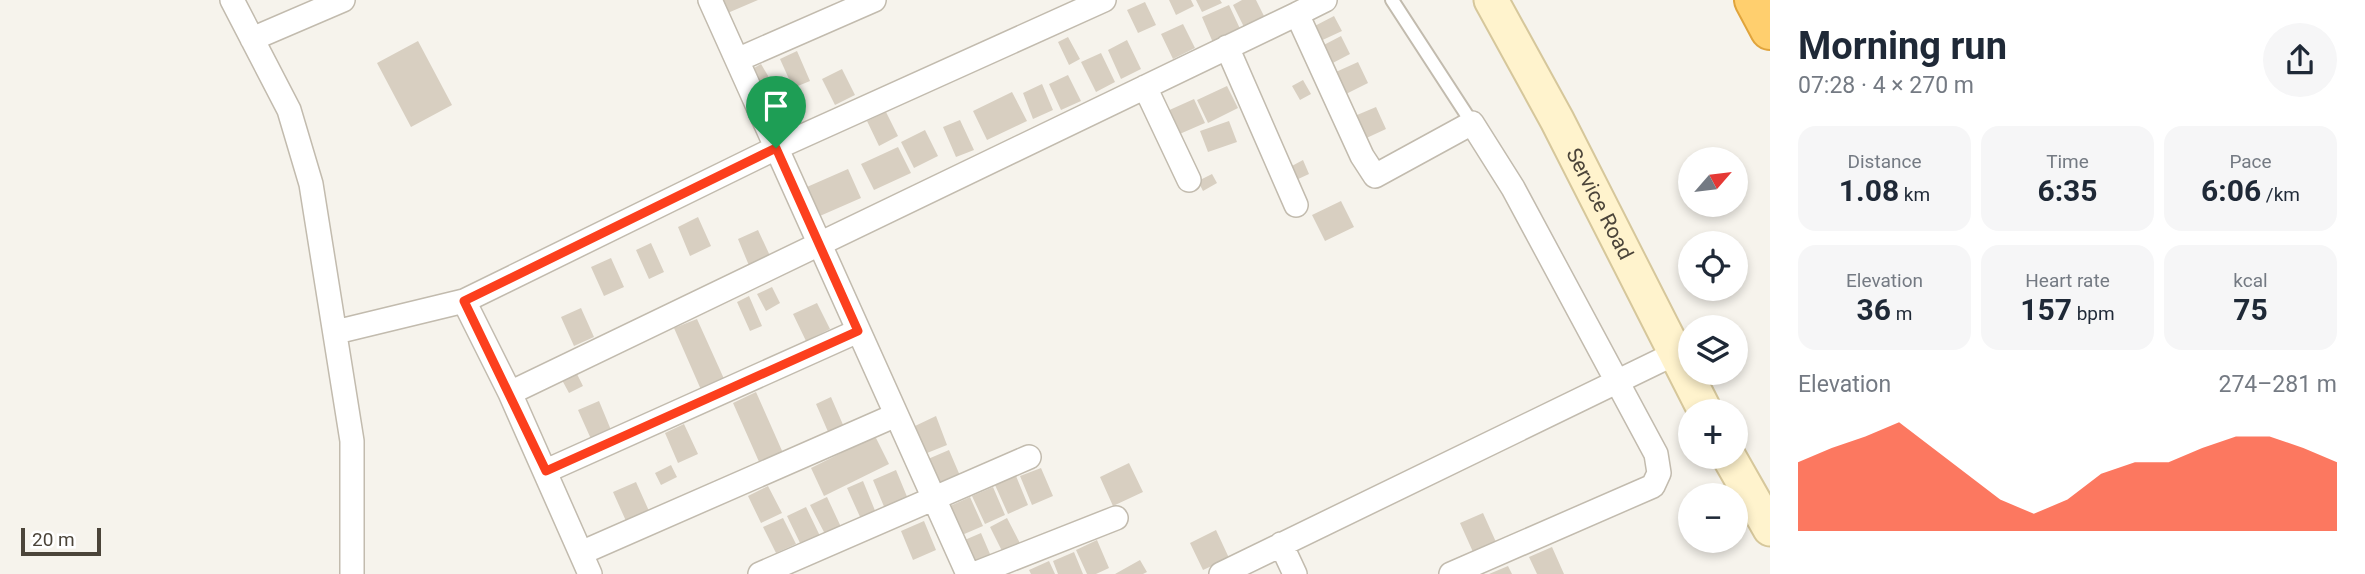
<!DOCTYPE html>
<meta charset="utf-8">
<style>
:root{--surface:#fff;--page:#f6f6f7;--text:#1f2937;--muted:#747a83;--accent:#fc3f1d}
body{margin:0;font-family:Roboto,sans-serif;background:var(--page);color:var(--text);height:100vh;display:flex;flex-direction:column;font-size:26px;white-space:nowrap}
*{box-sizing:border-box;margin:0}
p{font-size:23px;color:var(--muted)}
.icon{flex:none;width:38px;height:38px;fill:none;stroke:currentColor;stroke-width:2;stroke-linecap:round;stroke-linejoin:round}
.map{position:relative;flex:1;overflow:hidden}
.sheet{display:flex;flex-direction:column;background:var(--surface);width:595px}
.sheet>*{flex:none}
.needle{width:46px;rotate:62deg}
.buttons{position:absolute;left:1678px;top:147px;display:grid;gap:14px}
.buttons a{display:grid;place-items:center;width:70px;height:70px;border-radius:50%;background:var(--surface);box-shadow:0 4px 10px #0003;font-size:35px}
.scale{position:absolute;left:21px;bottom:18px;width:80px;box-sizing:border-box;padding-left:7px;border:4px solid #4b4439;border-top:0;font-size:19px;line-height:24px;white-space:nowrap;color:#4b4439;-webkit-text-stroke:5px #fff;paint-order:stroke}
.pin{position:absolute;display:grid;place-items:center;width:60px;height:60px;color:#fff;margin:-72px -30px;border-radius:50% 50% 50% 0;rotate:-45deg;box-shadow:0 0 7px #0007}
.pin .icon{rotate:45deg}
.round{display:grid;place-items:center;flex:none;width:74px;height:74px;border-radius:37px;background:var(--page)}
.summary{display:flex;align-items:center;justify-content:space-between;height:119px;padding:0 28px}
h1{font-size:38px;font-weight:700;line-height:52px}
.metrics{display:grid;grid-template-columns:repeat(3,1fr);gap:10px;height:119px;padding:7px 28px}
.metrics div{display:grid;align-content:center;border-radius:18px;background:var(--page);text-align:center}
.metrics b{font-size:30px;font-weight:700}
.metrics small{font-size:19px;font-weight:400}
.metrics p{font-size:19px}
.chart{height:196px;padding:14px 28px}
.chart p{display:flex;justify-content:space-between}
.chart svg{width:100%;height:126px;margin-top:7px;fill:var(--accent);opacity:.7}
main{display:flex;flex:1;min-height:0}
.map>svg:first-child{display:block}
</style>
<main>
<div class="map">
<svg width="1770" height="574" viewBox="0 0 1770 574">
<rect width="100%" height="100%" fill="#f6f3ec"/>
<!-- building -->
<path fill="#d8cfc1" d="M 716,0 L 758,0 L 723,15 Z
M 1169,0 L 1191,0 L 1194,6 L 1176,15 Z
M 1196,0 L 1220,0 L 1222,3 L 1202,12 Z
M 1242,0 L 1256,0 L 1266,20 L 1246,31 L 1233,5 Z
M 1145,2 L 1156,25 L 1138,33 L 1127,10 Z
M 1229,5 L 1242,33 L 1214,45 L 1202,17 Z
M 1334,16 L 1342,31 L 1314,44 L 1307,30 Z
M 1183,24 L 1195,48 L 1173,59 L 1161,34 Z
M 1341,36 L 1350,54 L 1327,66 L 1318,48 Z
M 1068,37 L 1080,59 L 1069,65 L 1058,42 Z
M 1127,40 L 1141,69 L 1121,79 L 1108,50 Z
M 418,41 L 452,105 L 411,127 L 377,63 Z
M 797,51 L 810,81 L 793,88 L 780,59 Z
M 1101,53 L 1115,82 L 1096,92 L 1081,62 Z
M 1358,62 L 1368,83 L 1338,98 L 1327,76 Z
M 761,64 L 773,84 L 759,92 L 747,72 Z
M 842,69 L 855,95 L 835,105 L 822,79 Z
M 1068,75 L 1081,101 L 1061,110 L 1049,84 Z
M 1303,80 L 1311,94 L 1300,100 L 1292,86 Z
M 1042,84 L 1053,110 L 1033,119 L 1023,93 Z
M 1227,86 L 1238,108 L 1208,123 L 1197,100 Z
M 1012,92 L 1027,121 L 987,140 L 973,111 Z
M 1194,99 L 1205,123 L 1175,136 L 1165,112 Z
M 1376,107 L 1386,129 L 1360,141 L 1350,118 Z
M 886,112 L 898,136 L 879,146 L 867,121 Z
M 960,120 L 974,150 L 956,157 L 943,127 Z
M 1229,121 L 1237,142 L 1208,152 L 1200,131 Z
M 925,130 L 938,156 L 914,168 L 901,142 Z
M 898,147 L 911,173 L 874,190 L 861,164 Z
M 1303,160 L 1309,174 L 1296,180 L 1290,167 Z
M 848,169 L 861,198 L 813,219 L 800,190 Z
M 1212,174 L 1217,183 L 1203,191 L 1198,181 Z
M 1341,201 L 1354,227 L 1325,241 L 1312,215 Z
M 698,217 L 711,246 L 690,256 L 678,227 Z
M 758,230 L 771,258 L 750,268 L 738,239 Z
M 651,243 L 664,272 L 649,279 L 636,250 Z
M 611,258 L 624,287 L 604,296 L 591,267 Z
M 772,287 L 780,303 L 766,311 L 757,294 Z
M 749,296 L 762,326 L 750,331 L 737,302 Z
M 817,303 L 830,329 L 806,341 L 793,314 Z
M 581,308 L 594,337 L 574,346 L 561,317 Z
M 697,319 L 725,381 L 702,392 L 674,328 Z
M 576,372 L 583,386 L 569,393 L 562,380 Z
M 756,392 L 783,453 L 760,464 L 733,403 Z
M 831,397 L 844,427 L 829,434 L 816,404 Z
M 599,401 L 611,430 L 591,439 L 578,410 Z
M 936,416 L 947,445 L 927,453 L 915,426 Z
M 684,424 L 698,454 L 678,463 L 665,433 Z
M 875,436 L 889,464 L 824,496 L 811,468 Z
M 949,450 L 961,478 L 940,487 L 928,459 Z
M 1129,463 L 1143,492 L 1113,506 L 1100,477 Z
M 671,465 L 677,477 L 661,485 L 655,473 Z
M 1041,468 L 1053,496 L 1032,505 L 1020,476 Z
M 896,470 L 908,499 L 885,509 L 873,480 Z
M 1016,476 L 1028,505 L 1008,514 L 995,485 Z
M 863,481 L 876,513 L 861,519 L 847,488 Z
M 636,482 L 649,511 L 626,521 L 613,492 Z
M 768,486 L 782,513 L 761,523 L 748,496 Z
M 993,487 L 1005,515 L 985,524 L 972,496 Z
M 827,497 L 841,527 L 825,534 L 810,505 Z
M 970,497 L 983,526 L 962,535 L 950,506 Z
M 806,507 L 820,536 L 801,545 L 787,516 Z
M 1483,513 L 1496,542 L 1473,552 L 1460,523 Z
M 783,518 L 796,544 L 776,553 L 763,527 Z
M 1007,518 L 1022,547 L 1004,555 L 990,527 Z
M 924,521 L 936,550 L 913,560 L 901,531 Z
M 1216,530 L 1229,558 L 1203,570 L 1190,543 Z
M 981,533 L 993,561 L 973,570 L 960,542 Z
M 1097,540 L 1109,568 L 1096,574 L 1087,574 L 1076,550 Z
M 1552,547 L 1564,574 L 1537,574 L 1529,557 Z
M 1074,552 L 1083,574 L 1058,574 L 1053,561 Z
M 1140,560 L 1147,572 L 1143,574 L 1115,574 Z
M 1049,561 L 1055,574 L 1031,574 L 1029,570 Z
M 1508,566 L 1512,574 L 1489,574 Z"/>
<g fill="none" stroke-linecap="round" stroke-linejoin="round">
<!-- service casing -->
<g stroke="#c2bbae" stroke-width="16">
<path id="service" d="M 1392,0 L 1472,123"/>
</g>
<!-- minor casing -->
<g stroke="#c2bbae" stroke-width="26">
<path id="minor" d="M 232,0 L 289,110 L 311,184 L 352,441 L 352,574
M 710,0 L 968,574
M 1325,0 L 1297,14 L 1362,156 L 1375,176 L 1472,123 L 1513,188 L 1656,454 L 1659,473 L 1653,486 L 1451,574
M 252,39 L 343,0
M 1227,47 L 1296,205
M 737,60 L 874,0
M 1145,87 L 1189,180
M 464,301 L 510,393 L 590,574
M 336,332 L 464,301 L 776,148 L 1104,0
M 510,393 L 1297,14
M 546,471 L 858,331
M 1281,544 L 1295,574
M 581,553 L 896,415
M 760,574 L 1029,457
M 974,574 L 1116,518
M 1221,574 L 1676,353"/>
</g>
<!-- secondary casing -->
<g stroke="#d6c79b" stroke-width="37">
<g id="secondary">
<path id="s1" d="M 1491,0 L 1557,120 L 1705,411"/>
<path d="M 1729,457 L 1770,529"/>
</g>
</g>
<!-- motorway casing -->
<g stroke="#e0a43c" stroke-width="42">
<path id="motorway" d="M 1754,0 L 1770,30"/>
</g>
<!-- service -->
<use href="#service" stroke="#fff" stroke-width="12"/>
<!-- minor -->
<use href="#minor" stroke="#fff" stroke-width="23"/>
<!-- secondary -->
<use href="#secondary" stroke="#fff3cd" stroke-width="33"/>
<!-- motorway -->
<use href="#motorway" stroke="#ffcf6e" stroke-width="38"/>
</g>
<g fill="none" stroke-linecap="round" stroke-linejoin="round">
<!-- route casing -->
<g stroke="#fff" stroke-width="14">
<path id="route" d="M 776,148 L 858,331 L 546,471 L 464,301 Z"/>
</g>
<!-- route -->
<use href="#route" stroke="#fc3f1d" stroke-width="9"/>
</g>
<g text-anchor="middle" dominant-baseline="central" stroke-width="5" stroke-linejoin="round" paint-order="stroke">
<!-- street labels -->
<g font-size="21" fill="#4b4439" stroke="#fff">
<text stroke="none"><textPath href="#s1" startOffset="231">Service Road</textPath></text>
</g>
</g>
</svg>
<div class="buttons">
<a><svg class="needle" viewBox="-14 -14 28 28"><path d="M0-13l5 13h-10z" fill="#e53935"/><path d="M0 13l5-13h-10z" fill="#747a83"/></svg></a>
<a><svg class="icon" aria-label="locate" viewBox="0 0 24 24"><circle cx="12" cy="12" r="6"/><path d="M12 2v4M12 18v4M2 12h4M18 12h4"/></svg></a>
<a><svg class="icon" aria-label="layers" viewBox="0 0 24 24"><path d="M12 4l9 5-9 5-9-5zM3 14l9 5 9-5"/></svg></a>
<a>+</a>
<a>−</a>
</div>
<div class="scale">20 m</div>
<div class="pin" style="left:776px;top:148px;background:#1e9e55"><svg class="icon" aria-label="arrive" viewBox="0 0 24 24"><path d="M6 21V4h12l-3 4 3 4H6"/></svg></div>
</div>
<section class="sheet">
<div class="summary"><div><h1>Morning run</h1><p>07:28 · 4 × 270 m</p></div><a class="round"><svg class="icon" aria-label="share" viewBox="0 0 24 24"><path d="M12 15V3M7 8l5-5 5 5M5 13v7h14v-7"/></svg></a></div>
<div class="metrics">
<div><p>Distance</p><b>1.08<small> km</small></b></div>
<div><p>Time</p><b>6:35</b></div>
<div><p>Pace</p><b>6:06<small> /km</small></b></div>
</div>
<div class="metrics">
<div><p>Elevation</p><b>36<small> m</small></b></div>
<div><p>Heart rate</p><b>157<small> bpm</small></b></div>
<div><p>kcal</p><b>75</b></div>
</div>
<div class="chart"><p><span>Elevation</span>274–281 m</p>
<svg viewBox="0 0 160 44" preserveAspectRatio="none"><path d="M0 44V20L10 15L20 11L30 6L40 15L50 24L60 33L70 38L80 33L90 24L100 20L110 20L120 15L130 11L140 11L150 15L160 20V44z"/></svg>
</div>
</section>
</main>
